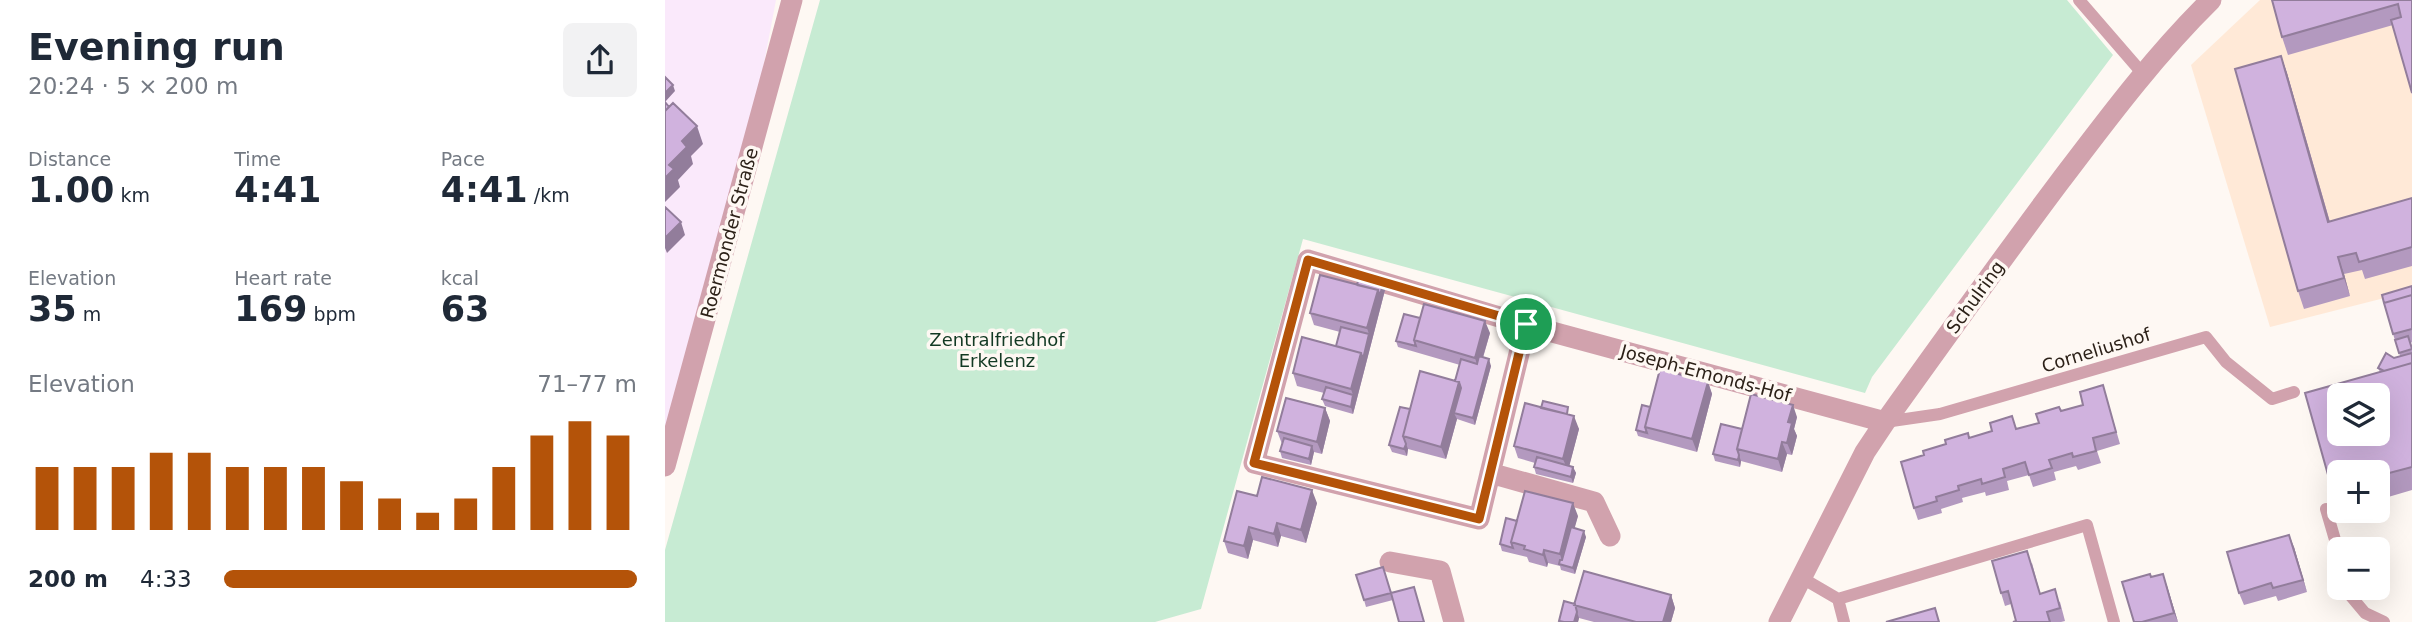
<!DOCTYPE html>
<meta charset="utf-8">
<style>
:root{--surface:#fff;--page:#f2f2f3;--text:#1f2937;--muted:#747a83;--accent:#b45309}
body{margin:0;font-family:"DejaVu Sans",sans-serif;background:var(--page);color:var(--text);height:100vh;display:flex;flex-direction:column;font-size:26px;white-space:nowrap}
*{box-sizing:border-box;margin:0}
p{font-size:23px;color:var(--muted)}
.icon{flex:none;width:38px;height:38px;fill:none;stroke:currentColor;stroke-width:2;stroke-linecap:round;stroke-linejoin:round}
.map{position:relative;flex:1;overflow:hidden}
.details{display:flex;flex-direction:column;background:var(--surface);width:665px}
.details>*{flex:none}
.tools{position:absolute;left:1662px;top:383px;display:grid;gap:14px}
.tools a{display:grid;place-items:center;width:63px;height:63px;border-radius:10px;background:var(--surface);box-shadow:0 7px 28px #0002;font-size:35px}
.pin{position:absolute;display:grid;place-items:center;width:60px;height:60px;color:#fff;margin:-30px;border:4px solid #fff;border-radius:50%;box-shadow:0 2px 7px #0007}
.round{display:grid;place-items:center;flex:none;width:74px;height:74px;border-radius:10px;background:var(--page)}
.headline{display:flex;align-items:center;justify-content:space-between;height:119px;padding:0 28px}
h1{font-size:38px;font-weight:800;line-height:52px}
.figures{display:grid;grid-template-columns:repeat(3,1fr);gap:10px;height:119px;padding:7px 28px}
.figures div{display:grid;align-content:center}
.figures b{font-size:35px;font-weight:800}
.figures small{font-size:19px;font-weight:400}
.figures p{font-size:19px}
.chart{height:196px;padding:14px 28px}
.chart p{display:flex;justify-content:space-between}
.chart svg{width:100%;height:126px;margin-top:7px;stroke:var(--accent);stroke-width:6}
ul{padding:0 28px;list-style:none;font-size:23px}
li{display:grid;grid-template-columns:112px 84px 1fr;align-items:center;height:52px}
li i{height:18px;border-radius:9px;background:var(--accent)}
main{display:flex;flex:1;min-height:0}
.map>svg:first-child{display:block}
</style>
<main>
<section class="details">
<div class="headline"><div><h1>Evening run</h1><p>20:24 · 5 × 200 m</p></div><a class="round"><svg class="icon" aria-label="share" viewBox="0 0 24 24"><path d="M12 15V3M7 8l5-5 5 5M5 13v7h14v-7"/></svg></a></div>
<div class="figures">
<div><p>Distance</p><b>1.00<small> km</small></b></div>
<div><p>Time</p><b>4:41</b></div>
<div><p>Pace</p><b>4:41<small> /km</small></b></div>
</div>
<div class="figures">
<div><p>Elevation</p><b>35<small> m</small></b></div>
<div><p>Heart rate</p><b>169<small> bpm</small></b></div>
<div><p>kcal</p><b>63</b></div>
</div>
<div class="chart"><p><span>Elevation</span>71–77 m</p>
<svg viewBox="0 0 160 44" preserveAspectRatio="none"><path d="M5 44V22M15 44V22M25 44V22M35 44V17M45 44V17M55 44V22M65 44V22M75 44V22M85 44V27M95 44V33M105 44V38M115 44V33M125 44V22M135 44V11M145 44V6M155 44V11"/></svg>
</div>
<ul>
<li><b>200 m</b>4:33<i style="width:100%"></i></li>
</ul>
</section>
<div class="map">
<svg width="1747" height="622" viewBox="0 0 1747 622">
<rect width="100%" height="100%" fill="#fef8f3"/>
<!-- commercial -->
<path fill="#fae9fb" d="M 0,0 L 111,0 L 96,79 L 0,440 Z"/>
<!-- built -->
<path fill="#ffe9d7" d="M 1595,0 L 1747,0 L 1747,291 L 1605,327 L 1526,65 Z"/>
<!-- green -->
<path fill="#c7ebd3" d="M 155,0 L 1402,0 L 1448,55 L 1207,377 L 1200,393 L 638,239 L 536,609 L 490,622 L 0,622 L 0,550 Z"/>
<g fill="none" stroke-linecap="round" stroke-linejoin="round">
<!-- lane -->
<path stroke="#d1a2ad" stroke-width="12" d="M 1414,0 L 1478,74
M 1220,422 L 1275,414 L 1541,337 L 1561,362 L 1607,399 L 1629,392
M 1661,509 L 1673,550 L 1675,581
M 1137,578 L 1173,599
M 1679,588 L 1700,613 L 1719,622
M 1173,599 L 1422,525 L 1449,622
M 1173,599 L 1179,622"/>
<!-- street -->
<path stroke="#d1a2ad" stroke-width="21" d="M 861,325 L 814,519 L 589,463 L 643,260 L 861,325 L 1220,422
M 0,466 L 127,0
M 825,473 L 929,502 L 945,536
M 725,562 L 775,571 L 789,622
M 1114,622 L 1200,452 L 1220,422 C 1278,341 1336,260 1396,180 C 1443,118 1490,55 1546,0"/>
</g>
<!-- wall -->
<path fill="#b399bf" d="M 1747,0 L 1747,93 L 1728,25 L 1623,55 L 1617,37 Z
M 1616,56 L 1622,73 L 1665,222 L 1747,198 L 1747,266 L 1700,279 L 1697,270 L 1679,274 L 1685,296 L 1639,309 L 1633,291 Z
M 692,285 L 720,290 L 688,414 L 660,406 L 657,399 L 659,393 L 632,386 L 628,373 L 671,346 L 675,332 L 649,325 L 645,313 Z
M 1747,286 L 1747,342 L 1746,343 L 1747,347 L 1747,490 L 1713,500 L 1713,472 L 1675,472 L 1675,510 L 1667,489 L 1715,372 L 1713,368 L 1729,358 L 1735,356 L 1728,334 Z
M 755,318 L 825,333 L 818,358 L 826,366 L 810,425 L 792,419 L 781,459 L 743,449 L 742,456 L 727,452 L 724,445 L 745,409 L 790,381 L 795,365 L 733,347 L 731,341 Z
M 1043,382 L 1047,394 L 1032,452 L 973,436 L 971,430 L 985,407 Z
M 1438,385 L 1455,444 L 1432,451 L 1436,463 L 1413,470 L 1411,466 L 1389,472 L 1391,480 L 1368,487 L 1364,475 L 1342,481 L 1344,490 L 1321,496 L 1320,492 L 1297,498 L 1298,502 L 1276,509 L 1277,513 L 1253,520 L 1249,508 L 1259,455 L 1304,438 L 1352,429 L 1374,423 L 1396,411 L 1418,405 Z
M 660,408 L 665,421 L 657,454 L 649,452 L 646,465 L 617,458 L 615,451 L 617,444 L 612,431 Z
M 906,414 L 905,415 L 914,429 L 904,466 L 908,467 L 911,473 L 908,483 L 871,474 L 869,467 L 870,463 L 853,458 L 849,446 Z
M 1132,417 L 1129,429 L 1132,436 L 1127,455 L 1122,454 L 1117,472 L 1076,461 L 1075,467 L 1050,461 L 1048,454 L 1077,429 Z
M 592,496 L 652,503 L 641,543 L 616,536 L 613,547 L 588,540 L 583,559 L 563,553 L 559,541 Z
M 913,516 L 909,528 L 921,537 L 910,574 L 896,570 L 895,566 L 883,563 L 882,567 L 864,562 L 862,557 L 837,551 L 835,544 L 852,521 Z
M 1629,547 L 1642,592 L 1613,601 L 1611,596 L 1579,605 L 1574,593 Z
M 1367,563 L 1375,593 L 1395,602 L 1400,621 L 1396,622 L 1348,622 L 1351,621 L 1346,604 L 1340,606 L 1336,593 Z
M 718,567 L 728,600 L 701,607 L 699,600 Z
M 1486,577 L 1502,586 L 1513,622 L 1469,622 Z
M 1006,595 L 1010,608 L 1006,622 L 929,622 L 914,618 L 913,622 L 894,622 L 894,621 L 910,604 Z"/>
<!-- shaded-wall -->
<path fill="#927d9b" d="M 1616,56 L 1622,73 L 1670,240 L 1663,222 Z
M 8,85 L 10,91 L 0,102 L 0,93 Z
M 32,126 L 38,144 L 26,156 L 28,164 L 13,180 L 15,187 L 0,202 L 0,178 L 4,165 L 17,141 Z
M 16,222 L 20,235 L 2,253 L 0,248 L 0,238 Z
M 1673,257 L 1679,274 L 1685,296 L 1679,278 Z
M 718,283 L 720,290 L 688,414 L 686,407 L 688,395 L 686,389 L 696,353 L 704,334 L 702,328 L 713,290 Z
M 820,321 L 825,333 L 814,370 L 810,358 Z
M 824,359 L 826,366 L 810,425 L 808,418 Z
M 794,382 L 798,394 L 789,413 L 792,419 L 781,459 L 776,447 Z
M 1043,382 L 1047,394 L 1032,452 L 1027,439 Z
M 1128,405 L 1132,417 L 1129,429 L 1132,436 L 1127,455 L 1122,443 L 1123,422 Z
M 660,408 L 665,421 L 657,454 L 652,442 Z
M 909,416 L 914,429 L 903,471 L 898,459 Z
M 1117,442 L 1122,454 L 1117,472 L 1113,459 Z
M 741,444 L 743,449 L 742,456 L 739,449 Z
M 647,446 L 649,452 L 646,465 L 644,459 Z
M 1074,455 L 1076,461 L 1075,467 L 1073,460 Z
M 908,467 L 911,473 L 908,483 L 906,477 Z
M 647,490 L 652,503 L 641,543 L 636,530 Z
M 908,503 L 913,516 L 899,567 L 895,554 Z
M 612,523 L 616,536 L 613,547 L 609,534 Z
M 584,527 L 588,540 L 583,559 L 579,546 Z
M 919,531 L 921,537 L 910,574 L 908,568 Z
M 1624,535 L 1629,547 L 1642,592 L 1638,580 Z
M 879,550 L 883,563 L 882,567 L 878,555 Z
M 1498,574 L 1502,586 L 1513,622 L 1509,613 Z
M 1006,595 L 1010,608 L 1006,622 L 998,622 Z
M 912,612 L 914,618 L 913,622 L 909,622 Z"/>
<!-- building -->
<path fill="#d0b2de" stroke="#927d9b" stroke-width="2" fill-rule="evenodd" d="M 1607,0 L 1747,0 L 1747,93 L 1726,20 L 1736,17 L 1733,4 L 1617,37 Z
M 1616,56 L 1663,222 L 1747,198 L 1747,247 L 1694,262 L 1691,253 L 1673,257 L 1679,278 L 1633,291 L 1570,69 Z
M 0,77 L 8,85 L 0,93 Z
M 0,102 L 4,107 L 0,111 Z
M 8,103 L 32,126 L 17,141 L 22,147 L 4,165 L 9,169 L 0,178 L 0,111 Z
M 0,207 L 16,222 L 0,238 Z
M 655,275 L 713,290 L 702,328 L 645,313 Z
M 694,277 L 718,283 L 715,296 L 713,290 L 692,285 Z
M 1747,286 L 1747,295 L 1719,303 L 1717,295 Z
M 1747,295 L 1747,329 L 1728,334 L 1719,303 Z
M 759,304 L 820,321 L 810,358 L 749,340 Z
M 739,314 L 755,318 L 749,340 L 751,346 L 731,341 Z
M 676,327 L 704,334 L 698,359 L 696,353 L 671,346 Z
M 1743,336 L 1747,349 L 1734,353 L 1730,340 Z
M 637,337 L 696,353 L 686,389 L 628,373 Z
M 1721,353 L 1729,358 L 1747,353 L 1747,363 L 1719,371 L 1713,368 Z
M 814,356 L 824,359 L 808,418 L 789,413 L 796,388 L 794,382 L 790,381 L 796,359 L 812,364 Z
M 1747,363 L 1747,467 L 1713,476 L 1713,472 L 1675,472 L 1675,487 L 1667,489 L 1640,393 ZM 1675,396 L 1713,396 L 1713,434 L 1675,434 Z
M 995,369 L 1043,382 L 1027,439 L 980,427 Z
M 755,371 L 794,382 L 776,447 L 738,436 Z
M 1438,385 L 1451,432 L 1428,438 L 1431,451 L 1408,457 L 1407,453 L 1384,460 L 1387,468 L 1364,475 L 1360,462 L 1338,469 L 1340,477 L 1317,484 L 1316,479 L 1293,486 L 1294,490 L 1271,497 L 1272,501 L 1249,508 L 1236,462 L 1259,455 L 1258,451 L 1281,444 L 1280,440 L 1303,433 L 1304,438 L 1327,431 L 1325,423 L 1347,416 L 1351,429 L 1374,423 L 1371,414 L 1394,407 L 1396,411 L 1418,405 L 1415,392 Z
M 661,387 L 688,395 L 686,407 L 657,399 Z
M 1086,394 L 1128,405 L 1123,422 L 1127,423 L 1122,443 L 1117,442 L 1113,459 L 1072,449 Z
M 621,398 L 660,408 L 652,442 L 612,431 Z
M 878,401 L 903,407 L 902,414 L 876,408 Z
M 860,403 L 909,416 L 898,459 L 849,446 Z
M 977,405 L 985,407 L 980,427 L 982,433 L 971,430 Z
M 735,407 L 745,409 L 738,436 L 741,444 L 739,449 L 724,445 Z
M 1056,424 L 1077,429 L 1072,449 L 1074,455 L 1073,460 L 1048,454 Z
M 619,438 L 647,446 L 644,459 L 615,451 Z
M 872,457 L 908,467 L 906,477 L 869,467 Z
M 597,477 L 647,490 L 636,530 L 612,523 L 609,534 L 584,527 L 579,546 L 559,541 L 572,491 L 592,496 Z
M 860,491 L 908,503 L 895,554 L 879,550 L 878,555 L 859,549 L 860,546 L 846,542 Z
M 841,518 L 852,521 L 846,542 L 848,548 L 835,544 Z
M 906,527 L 919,531 L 908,568 L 894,564 L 895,560 L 897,560 Z
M 1624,535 L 1638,580 L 1608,588 L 1606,583 L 1574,593 L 1562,552 Z
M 1362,551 L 1375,594 L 1390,589 L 1395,608 L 1382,612 L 1385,622 L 1348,622 L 1351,621 L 1343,591 L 1336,593 L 1327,561 Z
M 718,567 L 726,593 L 749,587 L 759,622 L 734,622 L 726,593 L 699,600 L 691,575 Z
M 919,571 L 1006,595 L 998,622 L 971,622 L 909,605 Z
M 1485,574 L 1486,577 L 1498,574 L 1509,613 L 1477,622 L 1469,622 L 1457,582 Z
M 899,601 L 910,604 L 912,612 L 909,622 L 899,622 L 894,621 Z
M 1270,608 L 1274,622 L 1221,622 Z"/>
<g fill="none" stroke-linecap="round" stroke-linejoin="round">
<!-- route casing -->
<g stroke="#fff" stroke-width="14">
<path id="route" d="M 643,260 L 861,324 L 814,519 L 589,463 Z"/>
</g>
<!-- route -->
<use href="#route" stroke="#b45309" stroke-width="9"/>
</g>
<g text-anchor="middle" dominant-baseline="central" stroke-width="7" stroke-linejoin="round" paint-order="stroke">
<!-- street labels -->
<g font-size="18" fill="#2c2118" stroke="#fef8f3">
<text transform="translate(64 233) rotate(-75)">Roermonder Straße</text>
<text transform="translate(1310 297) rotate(-54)">Schulring</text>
<text transform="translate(1431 350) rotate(-17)">Corneliushof</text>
<text transform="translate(1041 373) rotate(15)">Joseph-Emonds-Hof</text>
</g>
<!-- park labels -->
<g font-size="18" fill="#123923" stroke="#fef8f3">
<text x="332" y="339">Zentralfriedhof<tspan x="332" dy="21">Erkelenz</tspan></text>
</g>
</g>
</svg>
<div class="tools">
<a><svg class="icon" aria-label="layers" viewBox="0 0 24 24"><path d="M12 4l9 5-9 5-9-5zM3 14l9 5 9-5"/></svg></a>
<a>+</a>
<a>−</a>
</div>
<div class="pin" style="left:861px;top:324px;background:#1e9e55"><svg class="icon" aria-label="arrive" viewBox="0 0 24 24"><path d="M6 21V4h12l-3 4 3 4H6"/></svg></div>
</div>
</main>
